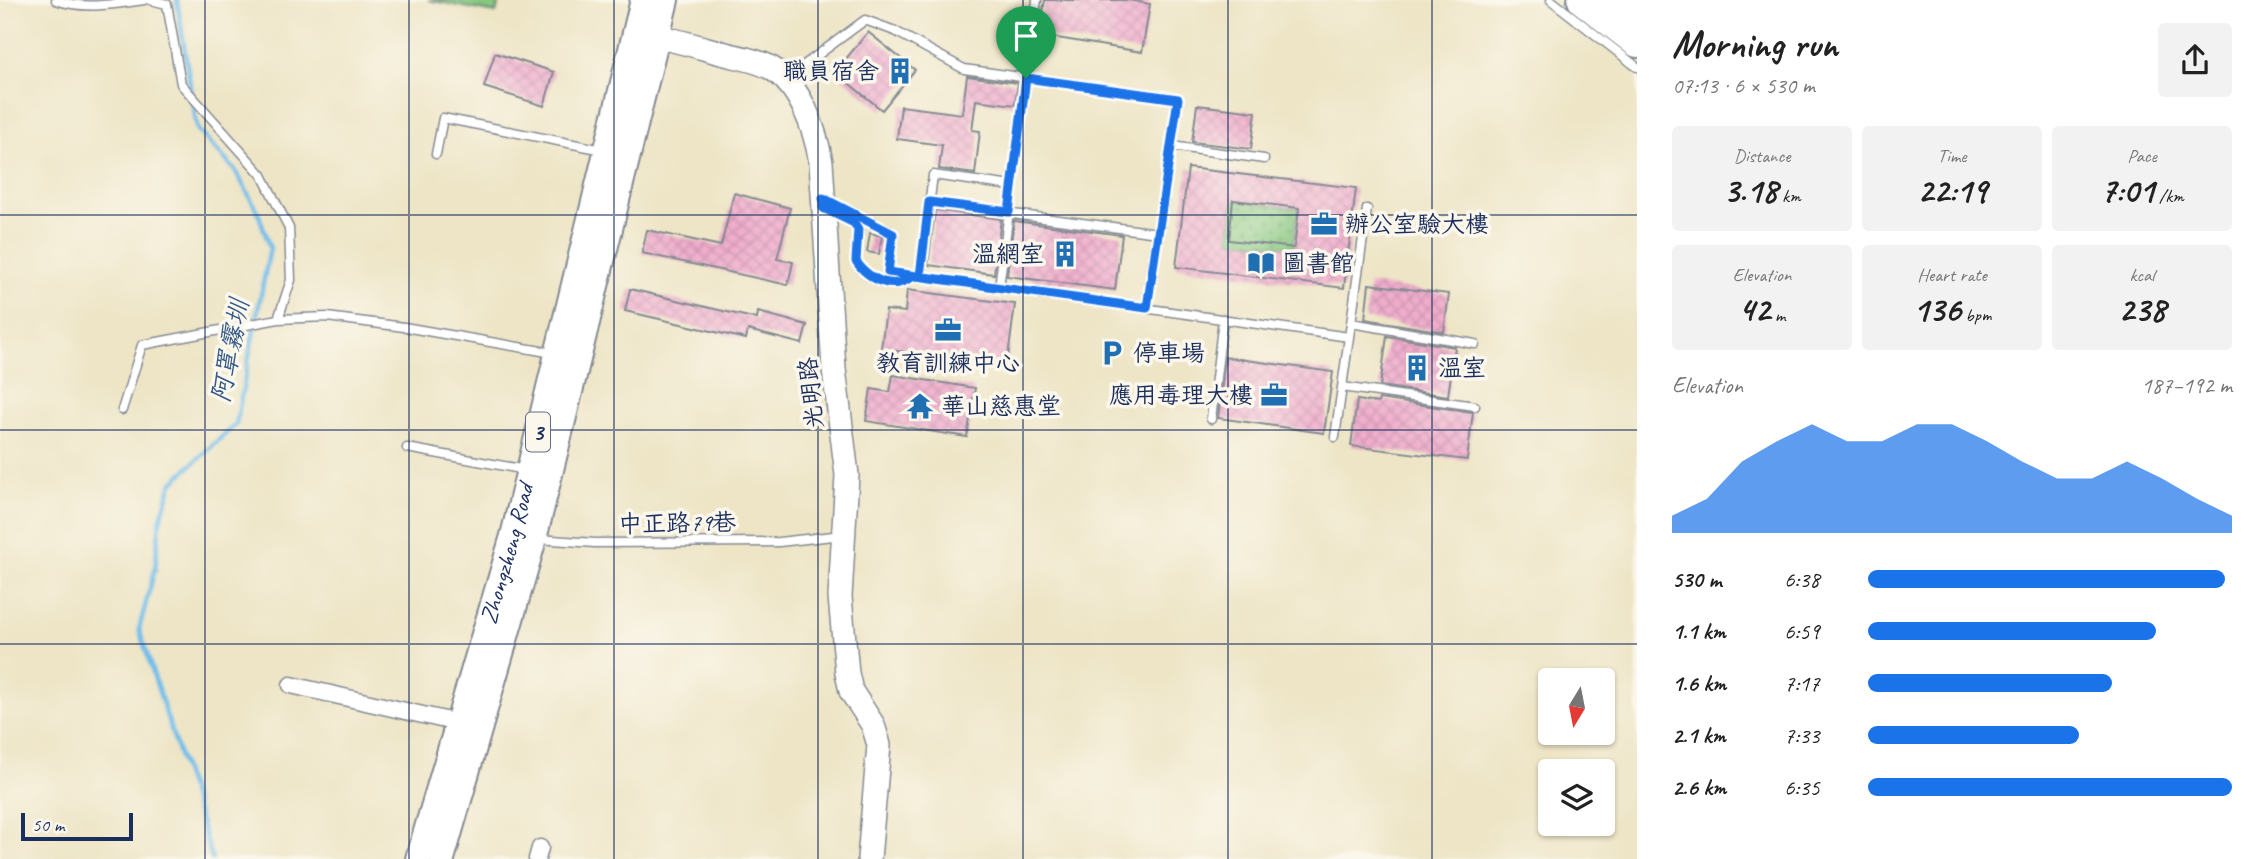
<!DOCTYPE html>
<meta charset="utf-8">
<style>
:root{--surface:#fff;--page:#f2f2f2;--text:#222;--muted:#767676;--accent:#1a73e8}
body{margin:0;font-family:Caveat,"LXGW WenKai TC",sans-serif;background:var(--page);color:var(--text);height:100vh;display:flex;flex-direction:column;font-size:26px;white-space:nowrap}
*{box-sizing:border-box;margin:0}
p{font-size:23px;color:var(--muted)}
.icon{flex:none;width:38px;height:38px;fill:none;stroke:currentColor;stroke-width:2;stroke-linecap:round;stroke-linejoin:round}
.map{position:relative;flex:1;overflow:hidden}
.side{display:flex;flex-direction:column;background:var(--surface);width:630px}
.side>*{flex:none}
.needle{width:46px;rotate:190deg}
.buttons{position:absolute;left:1538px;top:668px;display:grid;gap:14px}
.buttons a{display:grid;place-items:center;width:77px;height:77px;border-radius:7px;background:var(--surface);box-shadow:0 2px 5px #0004;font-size:35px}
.scale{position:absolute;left:21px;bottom:18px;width:112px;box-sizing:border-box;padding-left:7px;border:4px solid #1b2f5e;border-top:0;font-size:19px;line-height:24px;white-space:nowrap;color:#1b2f5e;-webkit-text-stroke:5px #fbf7ec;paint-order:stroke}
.pin{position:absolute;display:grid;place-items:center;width:60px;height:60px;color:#fff;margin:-72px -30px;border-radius:50% 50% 50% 0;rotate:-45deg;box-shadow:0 0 7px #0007}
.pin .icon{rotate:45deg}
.round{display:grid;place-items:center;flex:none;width:74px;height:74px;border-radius:7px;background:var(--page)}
.headline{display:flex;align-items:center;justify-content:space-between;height:119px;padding:0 35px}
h1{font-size:38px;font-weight:700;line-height:52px}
.figures{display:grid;grid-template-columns:repeat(3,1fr);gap:10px;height:119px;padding:7px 35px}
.figures div{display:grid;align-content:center;border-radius:7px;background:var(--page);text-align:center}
.figures b{font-size:35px;font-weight:700}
.figures small{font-size:19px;font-weight:400}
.figures p{font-size:19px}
.chart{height:196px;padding:14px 35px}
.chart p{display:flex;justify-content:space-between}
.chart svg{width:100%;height:126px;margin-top:7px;fill:var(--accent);opacity:.7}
ul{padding:0 35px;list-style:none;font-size:23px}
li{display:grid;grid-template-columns:112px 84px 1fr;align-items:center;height:52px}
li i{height:18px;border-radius:9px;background:var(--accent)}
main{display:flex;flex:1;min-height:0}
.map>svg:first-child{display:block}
</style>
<main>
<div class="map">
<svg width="1637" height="859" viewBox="0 0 1637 859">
<defs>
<pattern id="grass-dots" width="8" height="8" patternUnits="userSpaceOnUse" patternTransform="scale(1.75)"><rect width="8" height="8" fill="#86c77f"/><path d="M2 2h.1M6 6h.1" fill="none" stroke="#6da26b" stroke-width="1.8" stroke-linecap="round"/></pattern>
<pattern id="building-cross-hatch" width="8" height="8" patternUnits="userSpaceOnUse" patternTransform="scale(1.75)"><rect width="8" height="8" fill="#f0adcc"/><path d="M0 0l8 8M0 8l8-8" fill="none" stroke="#cd95b2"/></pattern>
</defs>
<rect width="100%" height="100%" fill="#fbf7ec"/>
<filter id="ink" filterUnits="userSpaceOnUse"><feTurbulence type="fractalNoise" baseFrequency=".0143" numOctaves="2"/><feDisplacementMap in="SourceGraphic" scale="14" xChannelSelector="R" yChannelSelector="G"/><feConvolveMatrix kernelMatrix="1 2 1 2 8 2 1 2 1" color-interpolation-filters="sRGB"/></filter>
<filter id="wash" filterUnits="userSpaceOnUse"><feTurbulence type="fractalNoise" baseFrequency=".00686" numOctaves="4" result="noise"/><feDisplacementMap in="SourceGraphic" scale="28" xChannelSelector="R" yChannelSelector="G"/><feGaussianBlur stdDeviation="1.57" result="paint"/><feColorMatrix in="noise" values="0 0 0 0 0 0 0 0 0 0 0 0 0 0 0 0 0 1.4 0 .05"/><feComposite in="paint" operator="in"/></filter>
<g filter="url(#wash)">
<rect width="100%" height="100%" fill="#eee5c6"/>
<!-- grass -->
<path fill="url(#grass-dots)" stroke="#507b6e" stroke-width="2" d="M 1233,200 L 1299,208 L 1294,248 L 1229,240 Z"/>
<!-- green -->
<path fill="#86c77f" stroke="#507b6e" stroke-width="2" d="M 428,0 L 500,0 L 496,13 Z"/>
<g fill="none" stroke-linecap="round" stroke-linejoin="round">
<!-- stream -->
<path stroke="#6fbdea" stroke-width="4.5" d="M 177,0 L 197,129 L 235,170 L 258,212 L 270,248 L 236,424 L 172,483 L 160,521 L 155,569 L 139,629 L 212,859"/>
</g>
<g id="blocks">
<!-- building -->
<path fill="url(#building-cross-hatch)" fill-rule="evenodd" d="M 1045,0 L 1128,0 L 1150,4 L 1142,52 L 1039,35 Z
M 868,32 L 915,70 L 882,110 L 835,72 Z
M 495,53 L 554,72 L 544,106 L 484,87 Z
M 967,76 L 1018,83 L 1015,105 L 976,100 L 972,130 L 980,131 L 975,174 L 939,169 L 942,145 L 897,139 L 901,106 L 962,114 Z
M 1197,105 L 1256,112 L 1251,149 L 1192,142 Z
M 1188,168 L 1356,188 L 1344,288 L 1176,267 ZM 1233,200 L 1299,208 L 1294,248 L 1229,240 Z
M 734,193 L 790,208 L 777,259 L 793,262 L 788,285 L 642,253 L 647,230 L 721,246 Z
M 935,210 L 1001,219 L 994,274 L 928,265 Z
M 1014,221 L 1122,235 L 1115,290 L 1007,276 Z
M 870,233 L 882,236 L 879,254 L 867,252 Z
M 1369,284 L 1449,294 L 1444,332 L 1365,319 Z
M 630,289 L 757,319 L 758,312 L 807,325 L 802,344 L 748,330 L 746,339 L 625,311 Z
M 907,290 L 1015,304 L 1007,365 L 881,349 L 886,310 L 905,312 Z
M 1387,336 L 1455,347 L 1448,396 L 1380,386 Z
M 1225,357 L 1333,372 L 1324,433 L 1218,418 Z
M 893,375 L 975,388 L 967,437 L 866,421 L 871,389 L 890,392 Z
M 1379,399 L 1473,412 L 1467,460 L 1351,446 L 1357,400 L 1378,403 Z"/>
</g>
</g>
<g filter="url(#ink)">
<use href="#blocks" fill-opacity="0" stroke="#848a92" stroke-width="2"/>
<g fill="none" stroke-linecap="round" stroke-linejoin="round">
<!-- lane casing -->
<g stroke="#848a92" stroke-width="11">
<path id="lane" d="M 56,0 C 84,10 115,4 144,0
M 150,0 L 167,4 L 181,84 L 262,175 L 289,228 L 291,280 L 278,319
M 1551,0 L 1637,67
M 788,77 L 865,20 L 895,31 L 964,69 L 1178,99 L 1147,308
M 1171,146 L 1264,159
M 436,154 L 443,118 L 603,150
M 826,200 L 893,234 L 888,272 L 1349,337
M 929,203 L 1158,233
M 827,210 L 854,223 L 858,229 C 858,238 854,253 857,262 C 861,276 886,286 899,283 C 904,282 910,278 914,275
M 920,276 L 933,175 L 1012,186
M 999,287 L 1037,0
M 1351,323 L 1475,344
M 1342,387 L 1475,406
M 122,410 L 142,345 L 278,319 L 327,317 L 404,327 L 553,353
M 1211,419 L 1223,319
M 1335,437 L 1367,209
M 407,448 L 526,470
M 538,539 L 595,543 L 779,542 L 842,535"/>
</g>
<!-- street casing -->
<g stroke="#848a92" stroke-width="19">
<path id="street" d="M 291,685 L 458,723
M 537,859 L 540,848"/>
</g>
<!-- secondary casing -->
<g stroke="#848a92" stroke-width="26">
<path id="secondary" d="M 1608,0 L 1637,23
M 638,33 C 666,37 692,45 718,52 C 734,57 756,59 771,68 C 801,86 815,129 821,162 L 834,369 L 847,475 L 840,597 L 847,673 L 851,691 L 873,725 L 879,745 L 869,859"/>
</g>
<!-- primary casing -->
<g stroke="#848a92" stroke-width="28">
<g id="primary">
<path id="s1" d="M 418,859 L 513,536 L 643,0"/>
<path d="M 442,859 L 534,539 L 666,0"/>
</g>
</g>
<!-- highway casing -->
<g stroke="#848a92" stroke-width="32">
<path id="highway" d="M 1582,0 L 1637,43
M 1633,0 L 1637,3"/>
</g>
<!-- lane -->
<use href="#lane" stroke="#fff" stroke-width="8"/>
<!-- street -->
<use href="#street" stroke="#fff" stroke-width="16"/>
<!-- secondary -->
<use href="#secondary" stroke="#fff" stroke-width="23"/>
<!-- primary -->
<use href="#primary" stroke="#fff" stroke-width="24"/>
<!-- highway -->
<use href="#highway" stroke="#fff" stroke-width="28"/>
</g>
</g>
<g fill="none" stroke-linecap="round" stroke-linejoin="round" filter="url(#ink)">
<!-- route casing -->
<g stroke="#fff" stroke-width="14">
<path id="route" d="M 1026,78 L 1009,212 L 929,202 L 920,276 C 911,275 907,281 899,283 C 882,286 864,274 856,261 L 858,229 L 854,223 L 823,208 L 823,198 L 893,234 L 888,272 C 974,284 1060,296 1147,308 L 1178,99 L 1026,78"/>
</g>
<!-- route -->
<use href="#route" stroke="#1a73e8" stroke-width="9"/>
</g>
<!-- grid -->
<path fill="none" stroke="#1b2f5e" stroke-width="2" stroke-opacity="0.55" d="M 205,0 L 205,859M 409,0 L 409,859M 614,0 L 614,859M 818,0 L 818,859M 1023,0 L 1023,859M 1228,0 L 1228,859M 1432,0 L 1432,859M 0,215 L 1637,215M 0,430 L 1637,430M 0,644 L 1637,644"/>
<!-- icons -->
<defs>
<g id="building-bare" transform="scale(2.1)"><path d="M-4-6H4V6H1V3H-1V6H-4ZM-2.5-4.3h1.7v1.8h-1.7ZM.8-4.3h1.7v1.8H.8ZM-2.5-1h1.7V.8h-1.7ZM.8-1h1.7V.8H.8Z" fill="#1f6fb2" stroke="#fbf7ec" stroke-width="2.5" paint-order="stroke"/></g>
<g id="office-bare" transform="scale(2.1)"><path d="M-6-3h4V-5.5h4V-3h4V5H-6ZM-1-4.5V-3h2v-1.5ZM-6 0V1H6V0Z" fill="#1f6fb2" stroke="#fbf7ec" stroke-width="2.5" paint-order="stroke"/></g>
<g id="library-bare" transform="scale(2.1)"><path d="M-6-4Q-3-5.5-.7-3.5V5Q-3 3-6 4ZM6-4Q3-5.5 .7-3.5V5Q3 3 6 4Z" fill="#1f6fb2" stroke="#fbf7ec" stroke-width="2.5" paint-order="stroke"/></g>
<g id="parking-bare" transform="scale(2.1)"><path d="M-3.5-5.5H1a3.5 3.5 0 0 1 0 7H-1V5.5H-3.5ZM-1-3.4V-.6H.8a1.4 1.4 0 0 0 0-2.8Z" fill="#1f6fb2" stroke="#fbf7ec" stroke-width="2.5" paint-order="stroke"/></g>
<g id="temple-bare" transform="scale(2.1)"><path d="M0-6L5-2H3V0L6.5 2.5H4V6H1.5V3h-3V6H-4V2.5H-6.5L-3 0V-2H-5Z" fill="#1f6fb2" stroke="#fbf7ec" stroke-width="2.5" paint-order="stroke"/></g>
</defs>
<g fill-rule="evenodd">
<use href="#building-bare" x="900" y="71"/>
<use href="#office-bare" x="1324" y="224"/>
<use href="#building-bare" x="1065" y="254"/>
<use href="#library-bare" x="1261" y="263"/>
<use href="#office-bare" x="948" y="330"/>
<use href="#parking-bare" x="1112" y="353"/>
<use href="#building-bare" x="1417" y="368"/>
<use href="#office-bare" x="1274" y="395"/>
<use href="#temple-bare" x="920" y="406"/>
</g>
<g text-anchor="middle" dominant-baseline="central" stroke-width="7" stroke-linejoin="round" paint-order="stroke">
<!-- shield labels -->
<rect fill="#fbf7ec" stroke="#5e6b89" stroke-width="2" x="526" y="412.5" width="24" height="39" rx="5"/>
<g font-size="23" font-weight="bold" fill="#1b2f5e">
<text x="538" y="432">3</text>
</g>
<!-- poi labels -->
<g font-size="24" fill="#1b2f5e" stroke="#fbf7ec" text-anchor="start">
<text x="879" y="71" text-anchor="end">職員宿舍</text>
<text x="1345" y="224">辦公室驗大樓</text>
<text x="1044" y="254" text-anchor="end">溫網室</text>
<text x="1282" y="263">圖書館</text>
<text x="1133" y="353">停車場</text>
<text x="948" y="363" text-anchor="middle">教育訓練中心</text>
<text x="1438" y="368">溫室</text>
<text x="1253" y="395" text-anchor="end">應用毒理大樓</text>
<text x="941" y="406">華山慈惠堂</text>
</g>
<!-- street labels -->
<g font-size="24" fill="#1b2f5e" stroke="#fbf7ec">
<text transform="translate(811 393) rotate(-96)">光明路</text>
<text transform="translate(677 523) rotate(-1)">中正路79巷</text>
<text stroke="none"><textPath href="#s1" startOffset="318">Zhongzheng Road</textPath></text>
</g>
<!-- water labels -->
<g font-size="26" font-style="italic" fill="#345a88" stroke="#fbf7ec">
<text transform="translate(230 351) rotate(-79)">阿罩霧圳</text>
</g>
</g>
</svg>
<div class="buttons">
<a><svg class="needle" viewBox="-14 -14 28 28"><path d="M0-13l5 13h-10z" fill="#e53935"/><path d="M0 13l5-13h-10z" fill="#767676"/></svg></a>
<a><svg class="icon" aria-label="layers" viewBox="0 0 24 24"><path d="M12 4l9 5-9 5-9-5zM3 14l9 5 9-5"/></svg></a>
</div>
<div class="scale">50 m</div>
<div class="pin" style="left:1026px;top:78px;background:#1e9e55"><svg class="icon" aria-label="arrive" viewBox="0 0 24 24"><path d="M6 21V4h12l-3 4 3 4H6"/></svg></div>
</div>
<section class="side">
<div class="headline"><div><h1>Morning run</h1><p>07:13 · 6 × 530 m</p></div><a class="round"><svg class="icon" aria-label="share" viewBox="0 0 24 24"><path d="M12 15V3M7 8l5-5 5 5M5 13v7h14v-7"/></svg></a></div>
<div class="figures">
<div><p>Distance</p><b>3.18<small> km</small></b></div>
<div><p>Time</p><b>22:19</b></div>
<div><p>Pace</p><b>7:01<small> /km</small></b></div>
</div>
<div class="figures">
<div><p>Elevation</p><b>42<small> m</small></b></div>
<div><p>Heart rate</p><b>136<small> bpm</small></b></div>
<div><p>kcal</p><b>238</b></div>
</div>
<div class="chart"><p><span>Elevation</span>187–192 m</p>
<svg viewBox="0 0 160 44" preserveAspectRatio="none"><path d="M0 44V38L10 32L20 19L30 12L40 6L50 12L60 12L70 6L80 6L90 12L100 19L110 25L120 25L130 19L140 25L150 32L160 38V44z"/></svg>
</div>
<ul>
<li><b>530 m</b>6:38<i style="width:98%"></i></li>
<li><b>1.1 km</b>6:59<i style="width:79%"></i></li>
<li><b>1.6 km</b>7:17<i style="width:67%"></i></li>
<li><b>2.1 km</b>7:33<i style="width:58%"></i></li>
<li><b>2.6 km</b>6:35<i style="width:100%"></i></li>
</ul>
</section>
</main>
